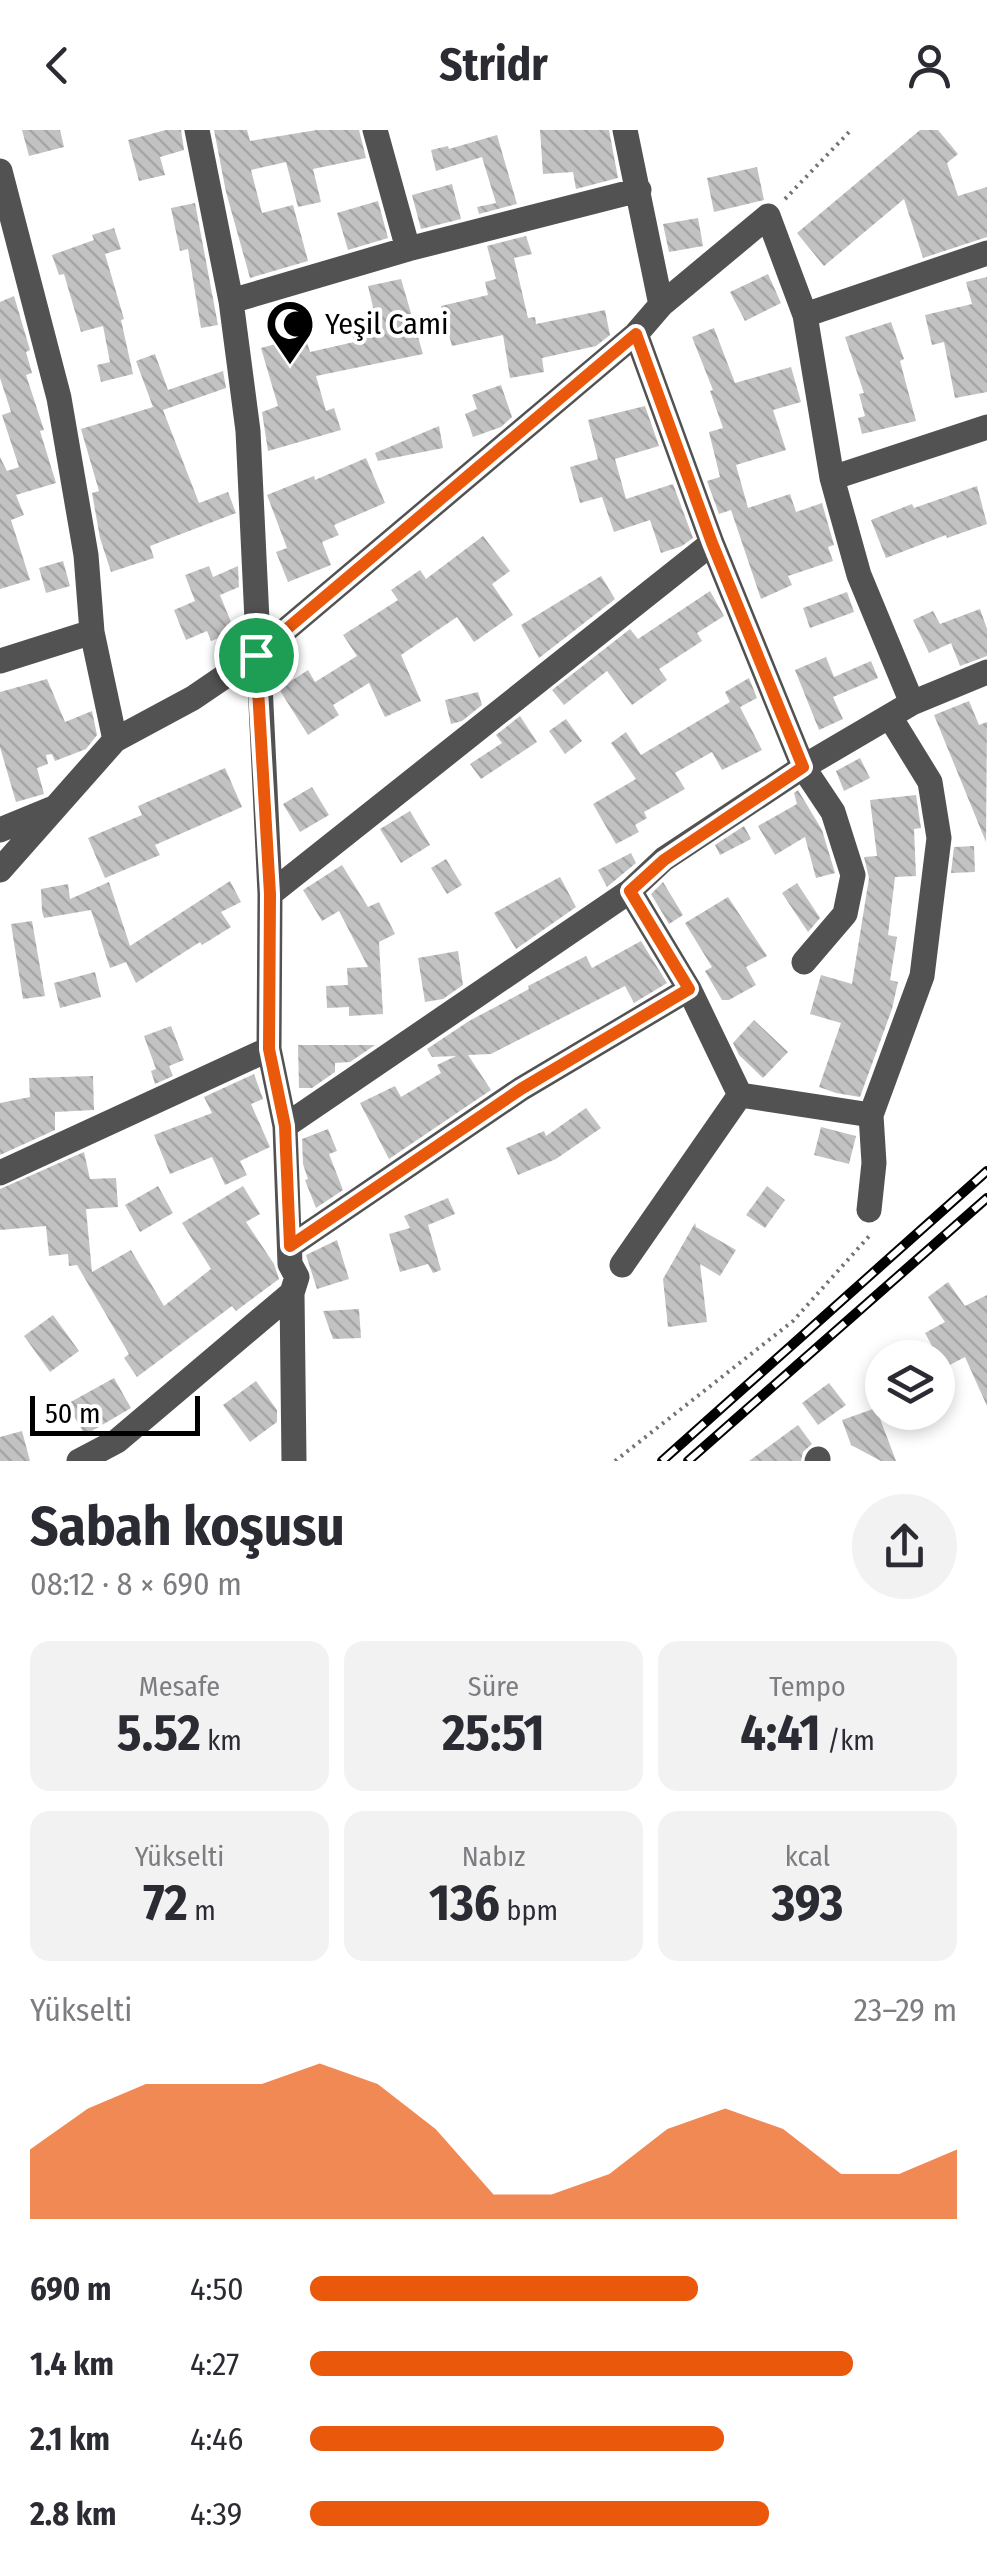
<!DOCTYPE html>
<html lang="tr">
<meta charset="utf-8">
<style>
:root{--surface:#fff;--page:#f2f2f3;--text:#2b2b33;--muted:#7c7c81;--accent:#ea580c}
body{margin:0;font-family:"Fira Sans Condensed",sans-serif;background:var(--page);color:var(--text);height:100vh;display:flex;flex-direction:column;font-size:38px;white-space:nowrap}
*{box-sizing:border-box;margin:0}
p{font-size:32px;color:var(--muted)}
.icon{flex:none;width:55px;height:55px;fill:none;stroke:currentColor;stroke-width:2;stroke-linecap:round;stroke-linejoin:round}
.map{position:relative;height:1331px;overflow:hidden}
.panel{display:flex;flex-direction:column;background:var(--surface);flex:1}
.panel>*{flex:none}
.tools{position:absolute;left:865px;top:1210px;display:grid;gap:20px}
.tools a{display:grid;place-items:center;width:90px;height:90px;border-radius:50%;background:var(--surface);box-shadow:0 5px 15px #0003;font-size:50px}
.scale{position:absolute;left:30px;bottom:25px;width:170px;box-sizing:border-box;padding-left:10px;border:5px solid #000;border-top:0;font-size:28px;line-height:35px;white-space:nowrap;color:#000;-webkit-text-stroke:8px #fff;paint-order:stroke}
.pin{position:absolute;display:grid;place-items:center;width:85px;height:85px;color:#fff;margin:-42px;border:5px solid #fff;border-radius:50%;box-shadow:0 2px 10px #0007}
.round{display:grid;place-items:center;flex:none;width:105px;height:105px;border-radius:52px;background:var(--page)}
.summary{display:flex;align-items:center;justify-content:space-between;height:170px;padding:0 30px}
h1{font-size:55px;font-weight:700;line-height:75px}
.metrics{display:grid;grid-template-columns:repeat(3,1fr);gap:15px;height:170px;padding:10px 30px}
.metrics div{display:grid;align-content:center;border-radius:20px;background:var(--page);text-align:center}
.metrics b{font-size:50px;font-weight:700}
.metrics small{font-size:28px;font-weight:400}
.metrics p{font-size:28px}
.chart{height:280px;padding:20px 30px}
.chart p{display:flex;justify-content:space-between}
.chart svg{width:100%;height:180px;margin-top:10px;fill:var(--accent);opacity:.7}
ul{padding:0 30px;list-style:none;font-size:32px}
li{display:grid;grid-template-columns:160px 120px 1fr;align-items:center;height:75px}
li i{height:25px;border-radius:12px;background:var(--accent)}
header{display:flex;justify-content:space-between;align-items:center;height:130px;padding:0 30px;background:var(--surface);font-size:45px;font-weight:700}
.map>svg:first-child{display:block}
</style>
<header><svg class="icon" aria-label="back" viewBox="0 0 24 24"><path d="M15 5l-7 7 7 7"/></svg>Stridr<svg class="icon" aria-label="person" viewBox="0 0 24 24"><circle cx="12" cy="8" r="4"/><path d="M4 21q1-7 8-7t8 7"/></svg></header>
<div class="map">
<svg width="987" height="1331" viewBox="0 0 987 1331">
<defs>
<pattern id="building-back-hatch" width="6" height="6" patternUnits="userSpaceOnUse" patternTransform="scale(2.5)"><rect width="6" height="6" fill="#c2c2c2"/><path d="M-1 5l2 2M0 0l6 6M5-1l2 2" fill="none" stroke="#a5a5a5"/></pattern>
</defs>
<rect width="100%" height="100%" fill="#fff"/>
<!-- building -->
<path fill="url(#building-back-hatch)" d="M 22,0 L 60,0 L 64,17 L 29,26 Z
M 166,0 L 181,0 L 184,20 L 160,27 L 165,45 L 139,51 L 128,10 Z
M 214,0 L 247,0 L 250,11 L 317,0 L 359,0 L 366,28 L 313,39 L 321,72 L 298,77 L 286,32 L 251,40 L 262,83 L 293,75 L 308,131 L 250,148 L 226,62 Z
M 540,0 L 609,0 L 618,48 L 576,59 L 573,42 L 543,44 Z
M 920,0 L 938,0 L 958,24 L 947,33 L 958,66 L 987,57 L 987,107 L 923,128 L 904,69 L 824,136 L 797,103 Z
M 497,5 L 517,74 L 479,84 L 477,77 L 496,73 L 482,27 L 436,41 L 431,20 L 448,16 L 449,19 Z
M 757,37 L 764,70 L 714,82 L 707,48 Z
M 452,54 L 461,89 L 421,99 L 412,65 Z
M 378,71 L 388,108 L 348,120 L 337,83 Z
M 195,73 L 218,195 L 201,198 L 188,119 L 180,121 L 171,78 Z
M 698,88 L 703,116 L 669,122 L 663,94 Z
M 114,98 L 121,119 L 105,124 L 124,189 L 121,190 L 133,244 L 101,252 L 97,235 L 110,232 L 103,196 L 81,202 L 64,144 L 59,145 L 52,125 L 94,110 L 92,105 Z
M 526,106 L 532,124 L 514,128 L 528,188 L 535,187 L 536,194 L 605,180 L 610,205 L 596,216 L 542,228 L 544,242 L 510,248 L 503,205 L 452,216 L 441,176 L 488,165 L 485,152 L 496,149 L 487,116 Z
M 768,144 L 781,173 L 745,191 L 730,162 Z
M 987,147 L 987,262 L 955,268 L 944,212 L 932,215 L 925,185 L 972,174 L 966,152 Z
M 401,149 L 423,224 L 316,246 L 326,281 L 334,278 L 341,300 L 268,321 L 262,282 L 278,276 L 261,218 L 305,206 L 310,222 L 354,212 L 351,200 L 377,194 L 368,156 Z
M 14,166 L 30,220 L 26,222 L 32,243 L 26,245 L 44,300 L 40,301 L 56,353 L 16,365 L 24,385 L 11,390 L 30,450 L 0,459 L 0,327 L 7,341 L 19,337 L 2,285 L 11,282 L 0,248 L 0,172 Z
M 891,192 L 904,229 L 900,231 L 916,291 L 862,304 L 858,288 L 865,286 L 859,264 L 864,263 L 845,207 Z
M 714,198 L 735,253 L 791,237 L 801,272 L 773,280 L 786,320 L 736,335 L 748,378 L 790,364 L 796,382 L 822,373 L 834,415 L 828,417 L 833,431 L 788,446 L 792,455 L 761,469 L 731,380 L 719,384 L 707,351 L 720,347 L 709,302 L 723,298 L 710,261 L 713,260 L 692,207 Z
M 155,224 L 168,260 L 223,241 L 226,258 L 163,280 L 199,373 L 228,362 L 236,383 L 150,416 L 154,428 L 111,442 L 100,408 L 92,363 L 99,361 L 81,299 L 153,277 L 136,231 Z
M 501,255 L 512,287 L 501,297 L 473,307 L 465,284 L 477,279 L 472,265 Z
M 645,276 L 659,316 L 615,329 L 626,369 L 673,354 L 693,408 L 682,416 L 661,423 L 650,390 L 614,402 L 602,367 L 580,373 L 570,337 L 598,329 L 588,290 Z
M 439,296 L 443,318 L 378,331 L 375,323 Z
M 366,328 L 385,373 L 334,395 L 339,405 L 322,412 L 331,435 L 288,452 L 276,422 L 287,418 L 267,365 L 314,346 L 315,350 Z
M 977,356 L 987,394 L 947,408 L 946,405 L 886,428 L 871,390 L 912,374 L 914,378 Z
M 483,406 L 510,441 L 492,454 L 513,485 L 474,512 L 457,487 L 401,525 L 421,571 L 385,587 L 369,553 L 333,575 L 339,585 L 308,605 L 279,559 L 308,540 L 315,552 L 357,526 L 343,505 L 398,470 L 391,460 L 420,440 L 426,449 Z
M 63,431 L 70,456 L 46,463 L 39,438 Z
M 209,436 L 213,447 L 238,436 L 239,457 L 220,465 L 235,502 L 211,511 L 207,501 L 186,510 L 174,480 L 195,471 L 185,445 Z
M 601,446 L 615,469 L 539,528 L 521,495 Z
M 710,461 L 724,486 L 697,503 L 702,511 L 659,539 L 667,550 L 632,575 L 607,541 L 564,575 L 552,560 L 630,499 L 638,509 Z
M 847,462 L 854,482 L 810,498 L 803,478 Z
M 980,479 L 987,499 L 987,526 L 960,536 L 951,513 L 929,523 L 913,490 L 933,481 L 940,494 Z
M 826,527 L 834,547 L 871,531 L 878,548 L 833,567 L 843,589 L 819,600 L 795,540 Z
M 749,548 L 757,568 L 740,577 L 762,620 L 722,640 L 712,622 L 675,643 L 685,659 L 644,682 L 647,688 L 635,695 L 639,702 L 616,714 L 593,674 L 636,649 L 611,613 L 626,602 L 641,625 L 730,572 L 725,562 Z
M 47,549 L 65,592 L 92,581 L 97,605 L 86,619 L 55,631 L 52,624 L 46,625 L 48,634 L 37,638 L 44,664 L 16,672 L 0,617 L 0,562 Z
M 478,562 L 482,575 L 462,591 L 451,594 L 445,570 Z
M 969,571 L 979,595 L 987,592 L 986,712 L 934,585 Z
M 520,586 L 537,612 L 481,649 L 470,634 L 502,613 L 496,605 Z
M 566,589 L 582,611 L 565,624 L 549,601 Z
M 860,628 L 870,648 L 844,661 L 836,641 Z
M 225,638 L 242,677 L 155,715 L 160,725 L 105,748 L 88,708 L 142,685 L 138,676 Z
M 312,657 L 329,685 L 300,702 L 283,674 Z
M 798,660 L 822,700 L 835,743 L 816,748 L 805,707 L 775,725 L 758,696 L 797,674 L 794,663 Z
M 916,665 L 921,698 L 914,699 L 916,746 L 895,747 L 888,805 L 897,807 L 890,850 L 898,852 L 892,879 L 860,967 L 836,963 L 819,957 L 841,893 L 810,884 L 821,845 L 852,854 L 869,748 L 864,727 L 877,726 L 870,670 Z
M 410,681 L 430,715 L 401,733 L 380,699 Z
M 744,696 L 751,709 L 720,725 L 715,715 Z
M 974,716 L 975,742 L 951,743 L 954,717 Z
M 631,723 L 636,733 L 607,757 L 598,740 Z
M 446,729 L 462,755 L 447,764 L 431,738 Z
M 342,735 L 368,777 L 379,772 L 395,804 L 379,812 L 383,884 L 349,886 L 349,877 L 327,878 L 326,856 L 348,855 L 347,838 L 368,837 L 339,781 L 322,791 L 303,760 Z
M 560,747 L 576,777 L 516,819 L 494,783 Z
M 230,751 L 241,772 L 221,782 L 231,797 L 202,815 L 200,812 L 136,853 L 126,832 L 110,838 L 91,780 L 44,788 L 42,781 L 41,759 L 68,754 L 70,769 L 109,752 L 130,816 Z
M 663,752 L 683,785 L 669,794 L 651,764 Z
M 797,753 L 820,788 L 808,802 L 782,763 Z
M 728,767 L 767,826 L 746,837 L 756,855 L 729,870 L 722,870 L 705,841 L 712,837 L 685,793 Z
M 32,791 L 45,866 L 23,869 L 11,794 Z
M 641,811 L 667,853 L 634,873 L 625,856 L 491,924 L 468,925 L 491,960 L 389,1029 L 360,973 L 395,956 L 401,967 L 441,943 L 437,935 L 456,926 L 432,927 L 427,919 L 469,891 L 529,859 L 528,856 L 586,826 L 592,838 Z
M 458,821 L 463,855 L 443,869 L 425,872 L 418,828 Z
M 95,842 L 101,867 L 60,878 L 54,853 Z
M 754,890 L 788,922 L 763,948 L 739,925 L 733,913 Z
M 171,896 L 184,930 L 169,936 L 173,946 L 155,954 L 151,941 L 156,939 L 144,906 Z
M 298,915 L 375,915 L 350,932 L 335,933 L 335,942 L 312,958 L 299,958 Z
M 254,944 L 263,969 L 251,974 L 270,1017 L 240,1031 L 247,1045 L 225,1055 L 212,1027 L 170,1044 L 154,1005 L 212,983 L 204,967 Z
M 93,946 L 94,980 L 55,982 L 55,1000 L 0,1025 L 0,973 L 30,967 L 29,948 Z
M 586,978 L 601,998 L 556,1029 L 518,1045 L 506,1018 L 544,1001 L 546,1006 Z
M 821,997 L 856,1006 L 849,1034 L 814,1025 Z
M 328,999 L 337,1021 L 329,1024 L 343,1060 L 316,1078 L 305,1050 L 308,1049 L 303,1034 L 302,1009 Z
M 84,1022 L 90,1049 L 116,1048 L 118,1077 L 86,1079 L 92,1142 L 131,1120 L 164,1176 L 211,1139 L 182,1093 L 243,1056 L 260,1084 L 246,1092 L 274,1134 L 279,1149 L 236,1181 L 232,1176 L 137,1247 L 124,1228 L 129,1224 L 77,1135 L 69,1136 L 68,1124 L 49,1126 L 46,1096 L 0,1100 L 0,1059 Z
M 158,1056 L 173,1083 L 140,1102 L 125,1075 Z
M 767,1056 L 785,1070 L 765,1098 L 746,1085 Z
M 448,1068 L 455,1084 L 428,1095 L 441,1140 L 433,1143 L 428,1134 L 400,1142 L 389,1104 L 410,1098 L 404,1086 Z
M 695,1093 L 696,1097 L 736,1120 L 720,1146 L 700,1134 L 707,1192 L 668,1197 L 663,1149 Z
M 337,1110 L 349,1149 L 317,1159 L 306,1125 Z
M 948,1152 L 965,1176 L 987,1165 L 987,1276 L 965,1227 L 944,1238 L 925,1203 L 945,1192 L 928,1167 Z
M 359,1179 L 361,1208 L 333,1209 L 323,1181 Z
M 53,1185 L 79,1221 L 50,1242 L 24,1206 Z
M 114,1248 L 131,1278 L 85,1305 L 67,1274 Z
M 256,1251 L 277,1280 L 277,1292 L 250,1312 L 223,1275 Z
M 829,1253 L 846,1275 L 818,1295 L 802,1273 Z
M 876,1278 L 896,1331 L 881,1331 L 851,1315 L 842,1290 Z
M 798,1295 L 812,1314 L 803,1322 L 801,1331 L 749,1331 Z
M 22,1301 L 30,1331 L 0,1331 L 0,1307 Z"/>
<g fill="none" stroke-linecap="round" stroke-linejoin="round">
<!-- path -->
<path stroke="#747474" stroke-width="4" stroke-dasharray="2.5 5" stroke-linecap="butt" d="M 785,69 L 851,0
M 615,1331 L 793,1191 L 871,1104"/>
<!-- minor -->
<path stroke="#525252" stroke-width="25" d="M 197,0 L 231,171 L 248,301 L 270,764 L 269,919 L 285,996 L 290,1134 L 297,1147 L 292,1163 L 294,1331
M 375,0 L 408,119 L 639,60
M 625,0 L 661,175
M 0,41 L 59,268 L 86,425 L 92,502 L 115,610
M 231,171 L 408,119
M 805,185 L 987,123
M 832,348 L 987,297
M 712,413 L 803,637 L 833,682 L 853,745 L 845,784 L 804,832
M 0,531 L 92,502
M 0,700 L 51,679
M 0,740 L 115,610 L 193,568 L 256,525 L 636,204 L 661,175 L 768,86 L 805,185 L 832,348 L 859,445 L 912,573
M 630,761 L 689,859 L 740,965 L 871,985 L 874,1033 L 869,1080
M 270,764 L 712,413 L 636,204
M 871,985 L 922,846 L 939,708 L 930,652 L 890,587
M 285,996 L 630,761 L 664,729 L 803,637 L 912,573 L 987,542
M 0,1043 L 269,919
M 290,1116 L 521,959 L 689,859
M 622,1135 L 740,965
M 79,1331 L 117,1311 L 292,1163
M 817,1331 L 818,1329"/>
<!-- rail casing -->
<g stroke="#000" stroke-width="10">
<path id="rail" d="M 662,1331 L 987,1041
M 688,1331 L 987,1068"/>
</g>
<!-- rail -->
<use href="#rail" stroke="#fff" stroke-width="6" stroke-dasharray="19" stroke-linecap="butt"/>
</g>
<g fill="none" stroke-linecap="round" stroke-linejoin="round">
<!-- route casing -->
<g stroke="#fff" stroke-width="20">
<path id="route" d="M 636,204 L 712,413 L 803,637 L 664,730 L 630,761 L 689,859 L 521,959 L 290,1116 L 285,996 L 269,919 L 270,764 L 256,525 Z"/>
</g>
<!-- route -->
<use href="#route" stroke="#ea580c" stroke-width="12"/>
</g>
<!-- icons -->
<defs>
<g id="mosque-pin" transform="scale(2.5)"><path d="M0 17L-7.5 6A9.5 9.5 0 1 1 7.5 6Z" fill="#000" stroke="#fff"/><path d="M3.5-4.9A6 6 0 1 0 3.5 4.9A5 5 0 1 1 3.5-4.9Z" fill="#fff"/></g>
</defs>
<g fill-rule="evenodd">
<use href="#mosque-pin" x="290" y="194"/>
</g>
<g text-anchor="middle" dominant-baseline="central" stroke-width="8" stroke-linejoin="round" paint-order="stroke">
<!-- poi labels -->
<g font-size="30" fill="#000" stroke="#fff" text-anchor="start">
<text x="325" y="194">Yeşil Cami</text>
</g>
</g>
</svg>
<div class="tools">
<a><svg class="icon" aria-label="layers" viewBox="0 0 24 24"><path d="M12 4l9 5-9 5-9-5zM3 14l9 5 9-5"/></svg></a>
</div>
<div class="scale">50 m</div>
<div class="pin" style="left:256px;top:525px;background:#1e9e55"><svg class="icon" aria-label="arrive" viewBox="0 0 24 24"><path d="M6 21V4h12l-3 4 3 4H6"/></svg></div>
</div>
<section class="panel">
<div class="summary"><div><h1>Sabah koşusu</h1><p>08:12 · 8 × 690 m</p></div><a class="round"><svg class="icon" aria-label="share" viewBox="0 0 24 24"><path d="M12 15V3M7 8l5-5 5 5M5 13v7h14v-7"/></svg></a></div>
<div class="metrics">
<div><p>Mesafe</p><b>5.52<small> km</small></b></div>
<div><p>Süre</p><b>25:51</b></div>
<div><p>Tempo</p><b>4:41<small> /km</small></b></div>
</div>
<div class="metrics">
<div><p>Yükselti</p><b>72<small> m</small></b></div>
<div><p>Nabız</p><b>136<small> bpm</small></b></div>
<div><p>kcal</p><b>393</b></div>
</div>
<div class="chart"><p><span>Yükselti</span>23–29 m</p>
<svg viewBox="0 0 160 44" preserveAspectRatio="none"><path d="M0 44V27L10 17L20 11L30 11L40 11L50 6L60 11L70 22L80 38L90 38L100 33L110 22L120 17L130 22L140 33L150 33L160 27V44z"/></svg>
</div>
<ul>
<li><b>690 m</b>4:50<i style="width:60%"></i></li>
<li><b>1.4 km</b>4:27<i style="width:84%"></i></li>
<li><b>2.1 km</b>4:46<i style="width:64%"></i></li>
<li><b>2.8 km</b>4:39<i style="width:71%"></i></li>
</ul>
</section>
